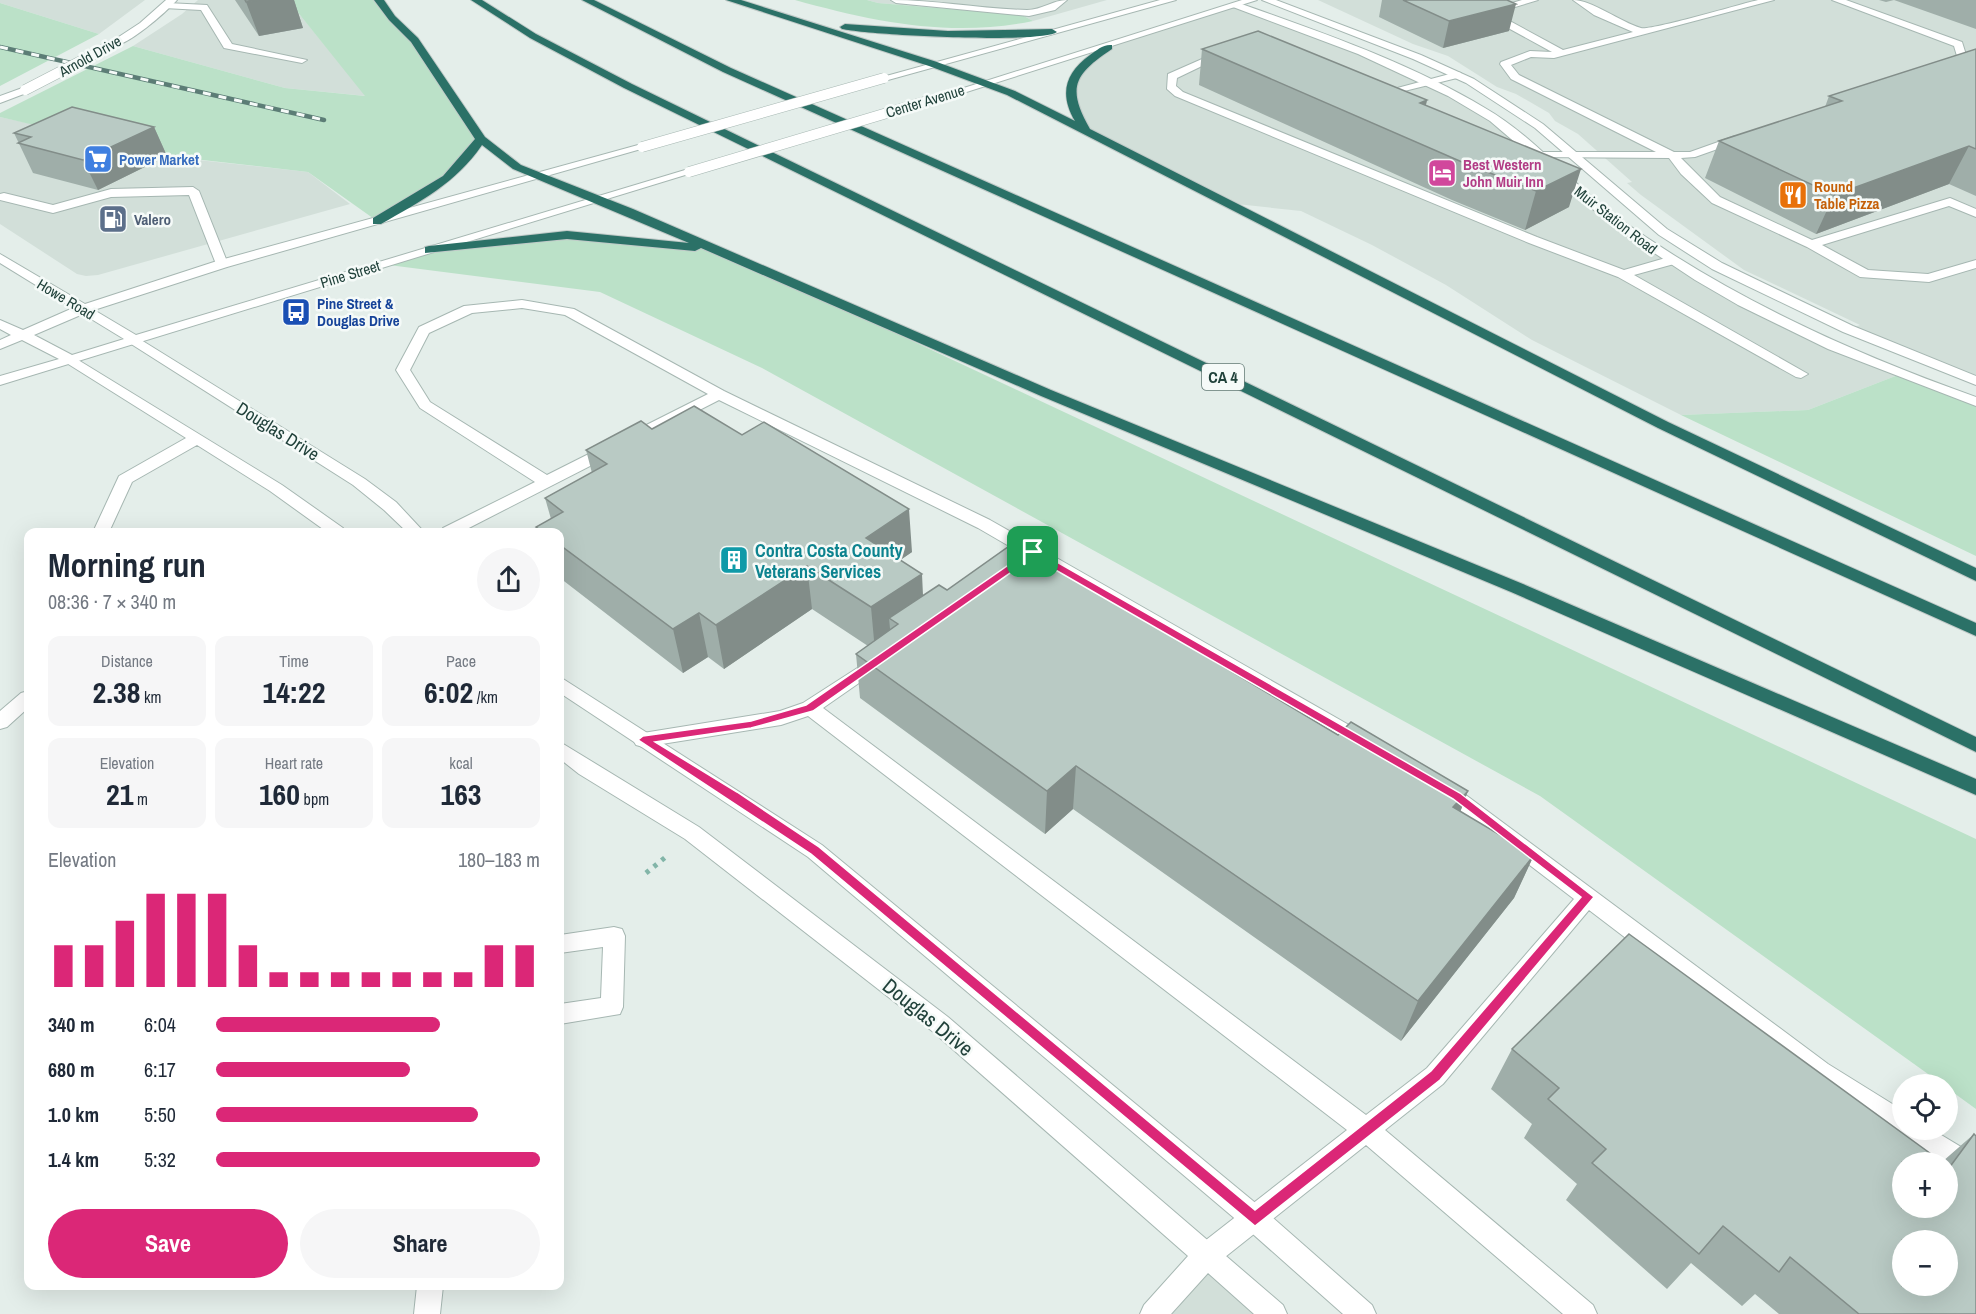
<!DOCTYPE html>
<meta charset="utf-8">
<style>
:root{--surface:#fff;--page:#f6f6f7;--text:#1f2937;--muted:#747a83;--accent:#db2777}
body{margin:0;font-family:"Archivo Narrow",sans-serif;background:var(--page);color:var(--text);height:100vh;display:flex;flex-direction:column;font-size:22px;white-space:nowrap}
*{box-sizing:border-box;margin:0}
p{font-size:20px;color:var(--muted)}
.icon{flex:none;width:33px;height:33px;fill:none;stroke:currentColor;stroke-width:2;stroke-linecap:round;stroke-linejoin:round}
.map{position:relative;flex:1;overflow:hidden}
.drawer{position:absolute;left:24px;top:528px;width:540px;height:762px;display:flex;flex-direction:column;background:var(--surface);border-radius:12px;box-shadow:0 6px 24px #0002}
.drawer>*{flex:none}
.controls{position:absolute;left:1892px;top:1074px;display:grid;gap:12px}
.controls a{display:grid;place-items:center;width:66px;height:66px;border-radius:50%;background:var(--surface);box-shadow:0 6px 24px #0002;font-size:30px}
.pin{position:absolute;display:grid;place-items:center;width:51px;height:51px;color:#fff;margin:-26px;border-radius:12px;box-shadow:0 3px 9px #0006}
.round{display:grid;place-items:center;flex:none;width:63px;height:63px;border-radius:32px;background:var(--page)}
.summary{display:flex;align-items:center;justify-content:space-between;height:102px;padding:0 24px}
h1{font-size:33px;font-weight:800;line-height:45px}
.stats{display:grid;grid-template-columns:repeat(3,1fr);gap:9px;height:102px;padding:6px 24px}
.stats div{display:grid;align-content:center;border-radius:12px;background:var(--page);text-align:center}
.stats b{font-size:30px;font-weight:800}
.stats small{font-size:16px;font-weight:400}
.stats p{font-size:16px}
.chart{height:168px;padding:12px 24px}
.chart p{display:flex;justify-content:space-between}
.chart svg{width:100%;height:108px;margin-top:6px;stroke:var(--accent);stroke-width:6}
.primary-button{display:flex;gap:12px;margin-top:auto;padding:12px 24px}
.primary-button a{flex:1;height:69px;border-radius:36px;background:var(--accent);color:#fff;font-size:24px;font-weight:800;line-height:69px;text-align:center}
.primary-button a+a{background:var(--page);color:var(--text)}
ul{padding:0 24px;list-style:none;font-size:20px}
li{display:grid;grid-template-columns:96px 72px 1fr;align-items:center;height:45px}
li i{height:15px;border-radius:8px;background:var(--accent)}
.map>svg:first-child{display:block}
</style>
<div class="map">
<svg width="1976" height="1314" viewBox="0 0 1976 1314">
<rect width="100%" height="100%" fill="#e4eeea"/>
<!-- built -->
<path fill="#d2dfd9" d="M 0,0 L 145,0 L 99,34 L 0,3 Z
M 198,0 L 288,0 L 366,96 L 285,88 L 133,46 L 182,14 Z
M 867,0 L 1107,0 L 1033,21 L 1022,15 L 878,3 Z
M 1318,0 L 1976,0 L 1976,381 L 1848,329 L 1860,325 L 1744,270 L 1641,195 L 1627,183 L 1632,182 L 1578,134 L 1555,121 L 1549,113 L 1516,94 L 1497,87 L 1448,56 L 1413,44 Z
M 1236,5 L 1361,53 L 1483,111 L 1669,261 L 1898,375 L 1808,410 L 1681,415 L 1532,340 L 1446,285 L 1372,245 L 1301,211 L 1227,203 L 1085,129 L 1070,82 L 1108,47 Z
M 0,117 L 198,160 L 308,172 L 350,204 L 98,275 L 86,276 L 77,274 L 0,224 Z
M 1206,1256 L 1274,1314 L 1153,1314 Z"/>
<!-- green -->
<path fill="#bbe1c8" d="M 288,0 L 379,0 L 415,40 L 481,139 L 465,164 L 377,221 L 308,172 L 167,156 L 0,117 L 0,113 L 133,46 L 285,88 L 365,96 Z
M 795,0 L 867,0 L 878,3 L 1022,15 L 1033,21 C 952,38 874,22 795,0 Z
M 0,3 L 99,34 L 0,86 Z
M 607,237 L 718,250 L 1976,839 L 1976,1109 L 1947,1088 L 1947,1084 L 1942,1084 L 1540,796 L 762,368 L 600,292 L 381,264 L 429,250 L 522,238 Z
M 1898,375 L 1976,402 L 1976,556 L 1681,415 L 1808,410 Z"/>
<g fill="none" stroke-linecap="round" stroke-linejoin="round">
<!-- service casing -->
<g stroke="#a6b7b2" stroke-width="2">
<path id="service" d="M 891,0 C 937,0 982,9 1027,10 C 1042,10 1053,0 1067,0 L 1055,10 L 1029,16 L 896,3 Z
M 1457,0 L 1469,0 L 1489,10 L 1522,0 L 1538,0 L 1495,13 L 1563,50 L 1633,32 L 1594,15 L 1573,0 C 1592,0 1620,22 1641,28 C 1650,31 1741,4 1758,0 L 1774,0 L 1554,58 L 1531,57 L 1511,65 L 1519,75 L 1674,152 L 1690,152 L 1735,136 L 1743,136 L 1743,140 L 1695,157 L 1681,158 L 1720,197 L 1812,240 L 1950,198 L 1976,209 L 1976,217 L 1949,206 L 1822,245 L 1868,270 L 1928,274 L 1976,260 L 1976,268 L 1929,282 L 1860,277 L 1807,247 L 1712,203 L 1681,174 L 1669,158 L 1533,157 L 1531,155 L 1537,152 L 1656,152 L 1511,79 L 1500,64 L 1501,62 L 1530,51 L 1552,52 Z
M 1832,0 L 1846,0 L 1962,42 L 1967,58 L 1939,66 L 1939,62 L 1957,56 L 1954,46 Z
M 167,3 L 207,5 L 232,44 L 307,60 L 302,63 L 224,48 L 201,10 L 164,8 L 164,4 Z
M 1218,52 L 1227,54 L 1177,78 L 1176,86 L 1183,92 L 1537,237 L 1624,270 L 1669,257 L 1674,258 L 1674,264 L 1634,275 L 1808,374 L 1801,378 L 1796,377 L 1618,277 L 1529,243 L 1175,96 L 1167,89 L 1168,74 Z
M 1457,72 L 1461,73 L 1461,77 L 1380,97 L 1375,94 Z
M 193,187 L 199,191 L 228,264 L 227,267 L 217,267 L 216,264 L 189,195 L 111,197 L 53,213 L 0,200 L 0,194 L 4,193 L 53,205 L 111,189 Z
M 522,300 L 574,309 L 724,391 L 990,520 L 1370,737 L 1373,742 L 1370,747 L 1363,749 L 1356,747 L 978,528 L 719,400 L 461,532 L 441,532 L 443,528 L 535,482 L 420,408 L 396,370 L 419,327 L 464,306 ZM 522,308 L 565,315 L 708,394 L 547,475 L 430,402 L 410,370 L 429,333 L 472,313 Z
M 876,656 L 882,657 L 885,662 L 882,667 L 823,708 L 1366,1115 L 1427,1068 L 1574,899 L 1437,794 L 1434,789 L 1437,784 L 1444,781 L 1451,784 L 1828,1064 L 1902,1110 L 1902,1130 L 1933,1130 L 1976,1156 L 1976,1182 L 1812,1080 L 1589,910 L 1443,1084 L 1385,1130 L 1593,1305 L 1597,1314 L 1563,1314 L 1366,1145 L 1215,1265 L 1206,1269 L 1197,1265 L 1193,1256 L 1197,1247 L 1347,1130 L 808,716 L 781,725 L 643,747 L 636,745 L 633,740 L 636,735 L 643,733 L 780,711 L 803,703 Z
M 614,927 L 622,929 L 625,936 L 623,1007 L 620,1014 L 560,1024 L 560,1004 L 601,998 L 603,947 L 560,953 L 560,935 Z
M 417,1286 L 443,1286 L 440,1314 L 414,1314 Z"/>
</g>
<!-- minor casing -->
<g stroke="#a6b7b2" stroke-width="2">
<path id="minor" d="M 1262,0 L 1276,0 L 1421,55 L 1474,79 L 1543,124 L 1667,229 L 1722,263 L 1853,326 L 1976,376 L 1976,385 L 1843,332 L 1712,269 L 1659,235 L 1535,128 L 1466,83 L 1413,59 Z
M 1233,3 L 1239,3 C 1323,33 1408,62 1485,108 C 1534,136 1571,184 1617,217 C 1727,296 1849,352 1976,397 L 1976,406 L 1828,349 L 1738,305 L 1695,280 L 1609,223 L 1490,121 L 1448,96 L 1358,54 L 1233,7 Z
M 133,335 L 365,479 L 396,502 L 424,532 L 407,532 L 384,510 L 353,485 L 128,342 L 128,336 Z
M 70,355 L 282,485 L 343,528 L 345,532 L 327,532 L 270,491 L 197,445 L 132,482 L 109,532 L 93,532 L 119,476 L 186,438 L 65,362 L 63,359 Z
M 560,677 L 822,845 L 1264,1210 L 1372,1305 L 1376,1314 L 1343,1314 L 1246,1228 L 808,857 L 560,693 Z
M 28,691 L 28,708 L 7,727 L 0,729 L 0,711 L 21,693 Z
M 560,742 L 699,827 L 948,1017 L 1283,1305 L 1287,1314 L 1254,1314 L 1208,1273 L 1171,1314 L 1140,1314 L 1144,1305 L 1188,1256 L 932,1031 L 685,839 L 579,774 L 560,759 Z"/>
</g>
<!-- tertiary casing -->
<g stroke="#a6b7b2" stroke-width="2">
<path id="tertiary" d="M 166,0 L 177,0 C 166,12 126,48 111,46 L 111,42 L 140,23 Z
M 1160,0 L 1176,0 L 888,80 L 879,78 Z
M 1242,0 L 1257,0 L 938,101 L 929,99 Z
M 25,87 L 29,88 L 29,92 L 0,103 L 0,96 Z
M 638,145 L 648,147 L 227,267 L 94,310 L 136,335 L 685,170 L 695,172 L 0,385 L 0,376 L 59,359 L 22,340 L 0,349 L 0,340 L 11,335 L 0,329 L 0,320 L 23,330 L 73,308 L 0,263 L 0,254 L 85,304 L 217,261 ZM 83,314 L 124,339 L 72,355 L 34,335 Z"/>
</g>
<!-- motorway casing -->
<g stroke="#c1cac8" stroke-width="2">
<path id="motorway" d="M 374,0 L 384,0 L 395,16 L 418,38 L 485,137 L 521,165 L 633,209 L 1051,390 L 1523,584 L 1976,779 L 1976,795 L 1511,592 L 1041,396 L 701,248 L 695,251 L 567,239 L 425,253 L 425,247 L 429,246 L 567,231 L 689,243 L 513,169 L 482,145 C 456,183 420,202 381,224 L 373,224 L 373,218 L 443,176 L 475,139 L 411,42 L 389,20 Z
M 471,0 L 482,0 L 536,34 L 632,84 L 1976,737 L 1976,752 L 624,88 L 530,38 Z
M 582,0 L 594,0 L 731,68 L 1976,623 L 1976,636 L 723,72 Z
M 726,0 L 741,0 L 937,62 L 1015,91 L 1075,121 C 1059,94 1065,73 1090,55 C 1097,50 1103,44 1112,45 L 1112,49 C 1073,75 1067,88 1090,129 L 1668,422 L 1976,568 L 1976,581 L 1658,428 L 1007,95 L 929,66 Z
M 845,24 L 948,31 L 1052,29 L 1057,32 C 1040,44 869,35 842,29 L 840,27 Z"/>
</g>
<!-- path -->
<path stroke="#82b5a8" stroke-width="5" stroke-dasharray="4 6" stroke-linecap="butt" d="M 646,873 L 667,856"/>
<!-- service -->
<use href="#service" fill="#fff" fill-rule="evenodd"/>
<!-- minor -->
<use href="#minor" fill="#fff" fill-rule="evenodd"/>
<!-- tertiary -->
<use href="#tertiary" fill="#fff" fill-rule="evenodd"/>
<!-- motorway -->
<use href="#motorway" fill="#2b7167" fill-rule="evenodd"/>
<!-- rail casing -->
<g stroke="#5c7d76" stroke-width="4.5">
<path id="rail" d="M 0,47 L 324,120"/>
</g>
<!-- rail -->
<use href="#rail" stroke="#f5faf8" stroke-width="3" stroke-dasharray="8" stroke-linecap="butt"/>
<!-- tertiary-bridge casing -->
<g stroke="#a6b7b2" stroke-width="11" stroke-linecap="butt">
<path id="tertiary-bridge" d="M 25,90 L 114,44
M 642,147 L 884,78
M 689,172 L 934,99"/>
</g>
<!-- tertiary-bridge -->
<use href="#tertiary-bridge" stroke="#fff" stroke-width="10"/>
</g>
<!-- wall -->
<path fill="#9faea9" d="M 235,0 L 294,0 L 303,28 L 259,36 Z
M 1382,0 L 1507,0 L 1509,31 L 1443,48 L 1379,17 Z
M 1879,0 L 1976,0 L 1976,29 L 1894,0 L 1886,2 Z
M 1202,49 L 1427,100 L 1426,105 L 1569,207 L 1525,230 L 1452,200 L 1199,85 Z
M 1976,49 L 1976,196 L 1949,184 L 1816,234 L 1705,178 L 1719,141 L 1825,107 L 1829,96 Z
M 154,127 L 167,156 L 98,190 L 33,173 L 14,133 Z
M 652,429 L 912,552 L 900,560 L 923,596 L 947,590 L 1338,735 L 1468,791 L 1460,812 L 1534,855 L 1514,898 L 1401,1041 L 1073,809 L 1045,834 L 860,698 L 856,654 L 868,646 L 812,609 L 724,669 L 708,657 L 683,673 L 560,578 L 560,532 L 538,532 L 536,527 L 551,519 L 545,498 L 592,473 L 586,450 Z
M 1512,1049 L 1947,1208 L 1947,1162 L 1942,1162 L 1974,1134 L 1976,1314 L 1779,1314 L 1755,1294 L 1742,1306 L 1691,1263 L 1667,1289 L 1566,1200 L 1577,1184 L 1524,1138 L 1532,1124 L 1491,1089 Z"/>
<!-- shaded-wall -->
<path fill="#828d89" d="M 259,0 L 294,0 L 303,28 L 259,36 L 246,2 Z
M 1516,4 L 1509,31 L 1443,48 L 1449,21 Z
M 1427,100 L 1418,136 L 1420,103 Z
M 154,127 L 167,156 L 98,190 L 83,160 Z
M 1969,146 L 1949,184 L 1816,234 L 1834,195 Z
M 1581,169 L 1569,207 L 1525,230 L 1536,191 Z
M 909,509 L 912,552 L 870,581 L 866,538 Z
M 807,566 L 812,609 L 724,669 L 716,625 Z
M 922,574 L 924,617 L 898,624 L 889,618 L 891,640 L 875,651 L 871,607 Z
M 699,613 L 708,657 L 683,673 L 673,629 Z
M 1076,766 L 1073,809 L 1045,834 L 1047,791 Z
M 1468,791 L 1452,834 L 1453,807 Z
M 1534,855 L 1514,898 L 1401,1041 L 1418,1001 Z"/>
<!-- building -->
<path fill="#b9cac4" stroke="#828d89" stroke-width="1.5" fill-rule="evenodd" d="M 245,0 L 259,0 L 246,2 Z
M 1403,0 L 1507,0 L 1516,4 L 1449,21 Z
M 1258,31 L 1427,100 L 1420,103 L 1581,169 L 1536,191 L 1462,162 L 1202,49 Z
M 1976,49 L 1976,149 L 1969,146 L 1834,195 L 1719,141 L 1842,101 L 1829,96 Z
M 72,107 L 154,127 L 83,160 L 18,143 L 31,137 L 14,133 Z
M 694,406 L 742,435 L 764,422 L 909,509 L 866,538 L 922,574 L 871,607 L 807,566 L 716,625 L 699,613 L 673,629 L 560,545 L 560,532 L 543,532 L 536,527 L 563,512 L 545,498 L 607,464 L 586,450 L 641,421 L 652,429 Z
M 1015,542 L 1338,735 L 1351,722 L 1468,791 L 1453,807 L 1534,855 L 1418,1001 L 1076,766 L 1047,791 L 856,654 L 898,624 L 889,618 L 939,585 L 947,590 Z
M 1629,934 L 1942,1162 L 1902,1162 L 1902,1208 L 1947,1208 L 1947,1166 L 1949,1168 L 1974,1134 L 1976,1136 L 1976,1314 L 1859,1314 L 1790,1257 L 1779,1272 L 1723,1226 L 1699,1254 L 1592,1163 L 1606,1149 L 1548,1099 L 1559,1088 L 1512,1049 ZM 1902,1240 L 1947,1240 L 1947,1286 L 1902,1286 Z"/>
<!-- route -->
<path fill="#db2777" stroke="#fff" stroke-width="1.5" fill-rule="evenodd" d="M 1030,550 L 1036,550 L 1460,793 L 1594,897 L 1440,1080 L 1255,1226 L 811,854 L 638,740 L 643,736 L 751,721 L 806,705 ZM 1033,557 L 1453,799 L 1581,897 L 1431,1071 L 1255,1210 L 819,847 L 737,792 L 655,742 L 751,728 L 813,711 Z"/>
<!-- icons -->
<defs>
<g id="supermarket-square" transform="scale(1.5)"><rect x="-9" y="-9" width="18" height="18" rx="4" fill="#3f7fe0" stroke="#f5faf8"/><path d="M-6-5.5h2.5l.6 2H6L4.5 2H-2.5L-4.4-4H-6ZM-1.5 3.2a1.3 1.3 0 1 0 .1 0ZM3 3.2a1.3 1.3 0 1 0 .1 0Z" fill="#fff"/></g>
<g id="hotel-square" transform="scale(1.5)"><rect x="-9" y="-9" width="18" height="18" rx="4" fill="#d1479c" stroke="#f5faf8"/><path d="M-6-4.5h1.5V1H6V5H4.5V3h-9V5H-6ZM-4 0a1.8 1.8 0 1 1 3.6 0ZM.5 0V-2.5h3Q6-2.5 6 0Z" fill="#fff"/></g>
<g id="restaurant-square" transform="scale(1.5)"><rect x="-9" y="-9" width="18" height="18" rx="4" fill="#e8710a" stroke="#f5faf8"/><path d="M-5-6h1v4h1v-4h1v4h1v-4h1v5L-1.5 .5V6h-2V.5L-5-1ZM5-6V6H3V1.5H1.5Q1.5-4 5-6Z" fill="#fff"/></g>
<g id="fuel-square" transform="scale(1.5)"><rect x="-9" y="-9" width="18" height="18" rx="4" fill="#5c6f8a" stroke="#f5faf8"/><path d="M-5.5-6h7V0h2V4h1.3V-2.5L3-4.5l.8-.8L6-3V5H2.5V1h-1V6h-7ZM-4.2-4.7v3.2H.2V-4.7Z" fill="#fff"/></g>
<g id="bus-square" transform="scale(1.5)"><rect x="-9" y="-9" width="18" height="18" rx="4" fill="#1a4fb4" stroke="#f5faf8"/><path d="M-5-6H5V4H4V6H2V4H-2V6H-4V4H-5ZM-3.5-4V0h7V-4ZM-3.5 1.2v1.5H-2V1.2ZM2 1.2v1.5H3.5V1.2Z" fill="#fff"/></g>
<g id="building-square" transform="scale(1.5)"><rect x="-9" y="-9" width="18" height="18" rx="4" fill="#0f9aa8" stroke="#f5faf8"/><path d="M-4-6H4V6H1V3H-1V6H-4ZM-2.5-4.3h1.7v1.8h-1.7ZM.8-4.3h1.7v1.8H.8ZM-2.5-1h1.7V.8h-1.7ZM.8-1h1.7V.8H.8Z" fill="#fff"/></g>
</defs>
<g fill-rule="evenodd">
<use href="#supermarket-square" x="98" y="159"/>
<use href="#hotel-square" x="1442" y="173"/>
<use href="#restaurant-square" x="1793" y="195"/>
<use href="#fuel-square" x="113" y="219"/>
<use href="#bus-square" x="296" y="312"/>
<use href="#building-square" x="734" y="560"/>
</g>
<g text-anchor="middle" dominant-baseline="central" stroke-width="5" stroke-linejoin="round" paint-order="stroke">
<!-- far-street labels -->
<g font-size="15" fill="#21423b" stroke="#f5faf8">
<text transform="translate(90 56) rotate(-29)">Arnold Drive</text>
<text transform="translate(925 101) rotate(-17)">Center Avenue</text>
<text transform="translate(1616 220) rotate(38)">Muir Station Road</text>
<text transform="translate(350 274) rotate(-17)">Pine Street</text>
<text transform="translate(66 299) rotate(31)">Howe Road</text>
</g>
<!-- far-shop labels -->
<g font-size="15" font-weight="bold" fill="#366cbe" stroke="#f5faf8" text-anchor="start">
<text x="119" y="159">Power Market</text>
</g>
<!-- far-hotel labels -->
<g font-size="15" font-weight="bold" fill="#b23c85" stroke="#f5faf8" text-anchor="start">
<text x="1463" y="164">Best Western<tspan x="1463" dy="17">John Muir Inn</tspan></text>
</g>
<!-- far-food labels -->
<g font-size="15" font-weight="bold" fill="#c56008" stroke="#f5faf8" text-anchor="start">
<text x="1814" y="186">Round<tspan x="1814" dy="17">Table Pizza</tspan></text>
</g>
<!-- far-service labels -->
<g font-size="15" font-weight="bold" fill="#4e5e75" stroke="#f5faf8" text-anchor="start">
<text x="134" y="219">Valero</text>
</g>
<!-- far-transit labels -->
<g font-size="15" font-weight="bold" fill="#164399" stroke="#f5faf8" text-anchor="start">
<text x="317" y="303">Pine Street &amp;<tspan x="317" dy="17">Douglas Drive</tspan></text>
</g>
<!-- shield labels -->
<rect fill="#f5faf8" stroke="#617974" stroke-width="1.5" x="1202" y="364" width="42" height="26" rx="4.5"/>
<g font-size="16" font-weight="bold" fill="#21423b">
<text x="1223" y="377">CA 4</text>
</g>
<!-- street labels -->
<g font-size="18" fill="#21423b" stroke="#f5faf8">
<text transform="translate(278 431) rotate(32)">Douglas Drive</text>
</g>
<!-- culture labels -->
<g font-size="18" font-weight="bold" fill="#0d838f" stroke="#f5faf8" text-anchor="start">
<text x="755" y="550">Contra Costa County<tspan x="755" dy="21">Veterans Services</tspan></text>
</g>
<!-- near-street labels -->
<g font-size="21" fill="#21423b" stroke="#f5faf8">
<text transform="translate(928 1017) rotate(39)">Douglas Drive</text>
</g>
</g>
</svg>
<div class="controls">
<a><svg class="icon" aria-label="locate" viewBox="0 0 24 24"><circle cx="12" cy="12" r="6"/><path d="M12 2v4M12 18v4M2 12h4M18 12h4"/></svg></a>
<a>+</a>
<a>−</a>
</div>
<div class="pin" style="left:1033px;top:552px;background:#1e9e55"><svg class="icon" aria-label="arrive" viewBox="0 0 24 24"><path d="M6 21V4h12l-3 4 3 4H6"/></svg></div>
<section class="drawer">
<div class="summary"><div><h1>Morning run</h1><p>08:36 · 7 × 340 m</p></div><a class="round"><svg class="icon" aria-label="share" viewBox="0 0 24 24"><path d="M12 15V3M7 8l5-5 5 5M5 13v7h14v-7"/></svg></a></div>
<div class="stats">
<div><p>Distance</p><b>2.38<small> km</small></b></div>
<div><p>Time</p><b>14:22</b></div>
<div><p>Pace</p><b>6:02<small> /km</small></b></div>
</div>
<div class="stats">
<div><p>Elevation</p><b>21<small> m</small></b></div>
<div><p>Heart rate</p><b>160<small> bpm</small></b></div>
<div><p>kcal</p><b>163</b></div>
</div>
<div class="chart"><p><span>Elevation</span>180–183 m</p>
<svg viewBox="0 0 160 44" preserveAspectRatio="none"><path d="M5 44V27M15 44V27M25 44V17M35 44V6M45 44V6M55 44V6M65 44V27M75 44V38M85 44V38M95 44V38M105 44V38M115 44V38M125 44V38M135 44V38M145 44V27M155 44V27"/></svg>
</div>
<ul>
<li><b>340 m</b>6:04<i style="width:69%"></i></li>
<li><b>680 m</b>6:17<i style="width:60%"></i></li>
<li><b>1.0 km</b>5:50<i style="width:81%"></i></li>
<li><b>1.4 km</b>5:32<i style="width:100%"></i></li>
</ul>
<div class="primary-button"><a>Save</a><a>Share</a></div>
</section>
</div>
